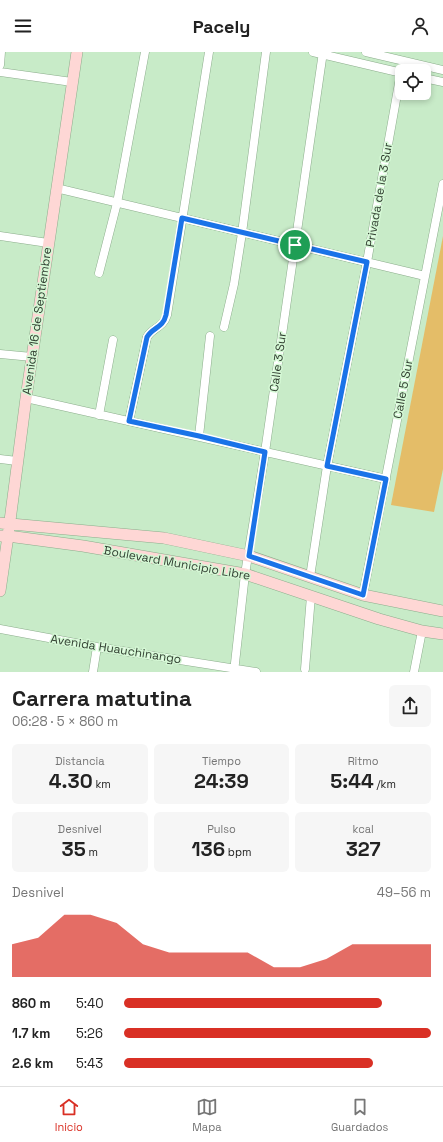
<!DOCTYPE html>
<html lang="es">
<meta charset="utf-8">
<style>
:root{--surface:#fff;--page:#f6f6f6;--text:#222;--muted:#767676;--line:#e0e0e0;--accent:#d93025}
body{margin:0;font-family:"Space Grotesk",sans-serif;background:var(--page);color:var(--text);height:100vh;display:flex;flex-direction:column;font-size:15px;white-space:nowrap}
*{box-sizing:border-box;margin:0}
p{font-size:13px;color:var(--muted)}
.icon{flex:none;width:22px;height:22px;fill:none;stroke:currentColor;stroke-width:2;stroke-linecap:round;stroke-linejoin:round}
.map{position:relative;height:620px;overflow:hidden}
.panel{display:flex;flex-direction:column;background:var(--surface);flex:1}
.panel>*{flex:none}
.tools{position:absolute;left:395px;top:12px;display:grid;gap:8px}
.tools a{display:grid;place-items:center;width:36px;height:36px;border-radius:6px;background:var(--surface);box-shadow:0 2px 6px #0003;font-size:20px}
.pin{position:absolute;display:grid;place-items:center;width:34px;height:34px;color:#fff;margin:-17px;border:2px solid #fff;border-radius:50%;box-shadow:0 1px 4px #0007}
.round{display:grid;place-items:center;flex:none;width:42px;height:42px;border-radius:6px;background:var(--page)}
.summary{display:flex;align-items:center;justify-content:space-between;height:68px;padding:0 12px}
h1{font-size:22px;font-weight:600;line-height:30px}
.stats{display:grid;grid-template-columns:repeat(3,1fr);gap:6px;height:68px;padding:4px 12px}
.stats div{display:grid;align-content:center;border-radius:6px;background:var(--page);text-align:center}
.stats b{font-size:20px;font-weight:600}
.stats small{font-size:11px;font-weight:400}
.stats p{font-size:11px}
.chart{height:112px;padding:8px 12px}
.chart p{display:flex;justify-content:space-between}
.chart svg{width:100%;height:72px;margin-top:4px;fill:var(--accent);opacity:.7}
ul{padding:0 12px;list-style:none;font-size:13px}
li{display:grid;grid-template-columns:64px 48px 1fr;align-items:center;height:30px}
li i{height:10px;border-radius:5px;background:var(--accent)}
header{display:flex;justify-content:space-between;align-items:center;height:52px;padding:0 12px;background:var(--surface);font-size:18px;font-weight:600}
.menu{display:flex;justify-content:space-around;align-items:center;height:56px;border-top:1px solid var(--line);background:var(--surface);font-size:11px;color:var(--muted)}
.menu a{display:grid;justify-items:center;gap:2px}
.menu .on{color:var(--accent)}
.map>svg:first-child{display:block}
</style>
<header><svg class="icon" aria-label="menu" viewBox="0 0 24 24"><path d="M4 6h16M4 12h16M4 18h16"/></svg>Pacely<svg class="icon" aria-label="person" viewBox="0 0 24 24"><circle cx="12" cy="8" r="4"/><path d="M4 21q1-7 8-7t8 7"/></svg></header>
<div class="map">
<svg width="443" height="620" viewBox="0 0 443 620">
<rect width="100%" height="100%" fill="#c8ebc8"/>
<!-- green -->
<path fill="#e4bd68" d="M 443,184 L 443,417 L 434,460 L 391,453 Z"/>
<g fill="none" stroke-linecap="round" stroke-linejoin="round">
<!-- minor casing -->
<g stroke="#8cad8c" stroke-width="9">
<path id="minor" d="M 313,0 L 402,21
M 366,0 L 443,18
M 0,13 L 1,0
M 0,20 L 72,30
M 424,26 L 443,30
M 56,136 L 425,224
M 0,184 L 48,191
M 99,221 L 117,151 L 145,0
M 224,275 L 234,232 L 242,181 L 266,0
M 0,302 L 32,305
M 26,346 L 386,427
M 99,363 L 113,288
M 129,369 L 147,285 C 153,275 163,276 167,263 L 209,0
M 199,384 L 210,284
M 0,407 L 17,409
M 310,525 L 327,414 L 367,210 L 401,20
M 363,543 L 443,132
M 0,577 L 97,595 L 256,620
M 305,617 L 311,544
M 93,620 L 97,595
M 234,620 L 245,522 L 265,400 L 323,0
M 414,620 L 422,579"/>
</g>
<!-- secondary casing -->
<g stroke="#8cad8c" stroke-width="12">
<path id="secondary" d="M 0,471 L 164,486 L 249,504 L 363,543 L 443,559
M 0,484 L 8,484 L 83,494 L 245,522 L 379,567 L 422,579 L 443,582
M 0,539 L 8,484 L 26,346 L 77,0"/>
</g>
<!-- minor -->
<use href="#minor" stroke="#fff" stroke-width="8"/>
<!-- secondary -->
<use href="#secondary" stroke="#fed7d5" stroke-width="11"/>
</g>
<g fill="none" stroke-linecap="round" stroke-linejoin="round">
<!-- route casing -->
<g stroke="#fff" stroke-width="8">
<path id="route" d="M 182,166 L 367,210 L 327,414 L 386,427 L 363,543 L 249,504 L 265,400 L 199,384 L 129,369 L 147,285 C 153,275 163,276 166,263 Z"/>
</g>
<!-- route -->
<use href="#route" stroke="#1a73e8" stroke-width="5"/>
</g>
<g text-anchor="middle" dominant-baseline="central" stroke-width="3" stroke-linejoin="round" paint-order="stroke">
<!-- street labels -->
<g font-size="12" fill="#313e31" stroke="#d5f8d5">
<text transform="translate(379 143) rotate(-80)">Privada de la 3 Sur</text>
<text transform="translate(37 269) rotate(-82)">Avenida 16 de Septiembre</text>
<text transform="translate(278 310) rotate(-82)">Calle 3 Sur</text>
<text transform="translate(403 337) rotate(-79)">Calle 5 Sur</text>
<text transform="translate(177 511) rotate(10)">Boulevard Municipio Libre</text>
<text transform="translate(116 597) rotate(9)">Avenida Huauchinango</text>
</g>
</g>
</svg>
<div class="tools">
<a><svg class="icon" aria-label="locate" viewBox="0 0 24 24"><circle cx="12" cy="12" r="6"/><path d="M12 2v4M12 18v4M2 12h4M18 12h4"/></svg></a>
</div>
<div class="pin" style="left:295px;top:193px;background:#1e9e55"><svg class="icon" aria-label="arrive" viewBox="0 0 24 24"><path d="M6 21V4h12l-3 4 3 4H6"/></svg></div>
</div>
<section class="panel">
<div class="summary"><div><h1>Carrera matutina</h1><p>06:28 · 5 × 860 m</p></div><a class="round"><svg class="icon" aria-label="share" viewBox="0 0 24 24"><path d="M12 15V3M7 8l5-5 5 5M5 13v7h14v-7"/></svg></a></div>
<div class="stats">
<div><p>Distancia</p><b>4.30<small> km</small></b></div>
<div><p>Tiempo</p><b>24:39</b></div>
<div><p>Ritmo</p><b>5:44<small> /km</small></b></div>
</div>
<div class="stats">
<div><p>Desnivel</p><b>35<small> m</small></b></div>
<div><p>Pulso</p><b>136<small> bpm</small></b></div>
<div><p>kcal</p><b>327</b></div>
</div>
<div class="chart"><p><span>Desnivel</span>49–56 m</p>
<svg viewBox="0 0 160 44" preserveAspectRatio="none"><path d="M0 44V24L10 20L20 6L30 6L40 11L50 24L60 29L70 29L80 29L90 29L100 38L110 38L120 33L130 24L140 24L150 24L160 24V44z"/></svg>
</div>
<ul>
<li><b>860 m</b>5:40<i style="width:84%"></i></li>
<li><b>1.7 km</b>5:26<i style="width:100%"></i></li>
<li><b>2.6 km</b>5:43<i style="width:81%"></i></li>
</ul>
</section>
<nav class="menu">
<a class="on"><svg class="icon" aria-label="home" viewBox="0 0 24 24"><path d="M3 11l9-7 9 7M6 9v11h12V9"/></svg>Inicio</a>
<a><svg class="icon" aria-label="map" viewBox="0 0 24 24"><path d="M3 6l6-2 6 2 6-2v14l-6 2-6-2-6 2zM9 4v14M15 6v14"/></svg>Mapa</a>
<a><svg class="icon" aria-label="saved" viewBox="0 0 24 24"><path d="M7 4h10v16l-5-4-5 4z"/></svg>Guardados</a>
</nav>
